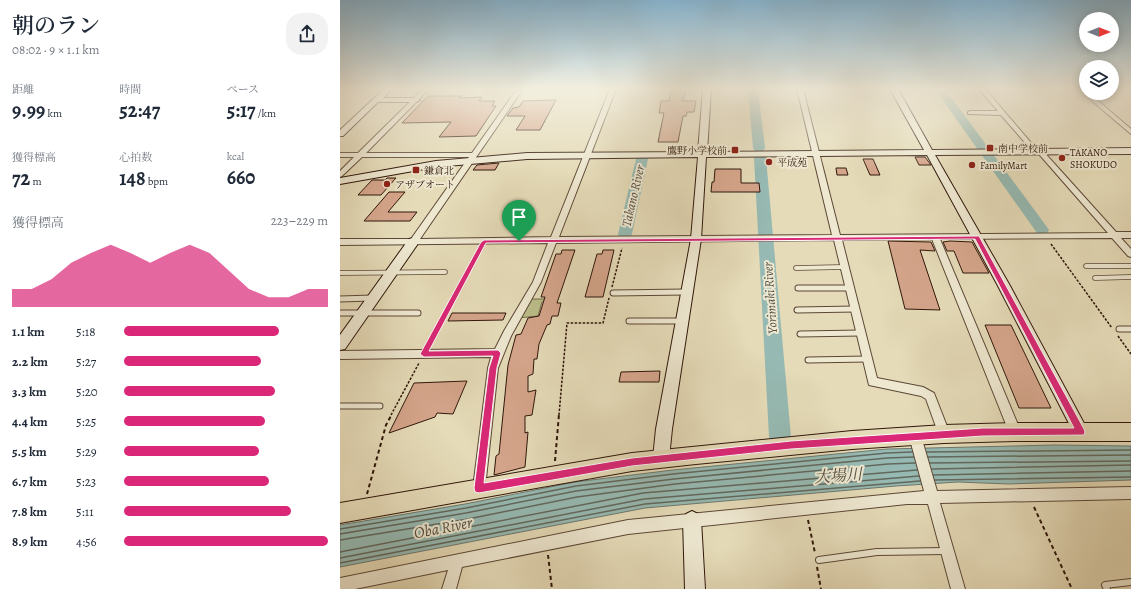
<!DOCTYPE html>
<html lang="ja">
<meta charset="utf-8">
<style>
:root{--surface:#fff;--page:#f2f2f3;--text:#1f2937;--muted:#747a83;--accent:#db2777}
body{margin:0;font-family:Alegreya,"Noto Serif JP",serif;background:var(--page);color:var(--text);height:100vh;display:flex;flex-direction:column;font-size:15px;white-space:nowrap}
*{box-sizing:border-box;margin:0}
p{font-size:13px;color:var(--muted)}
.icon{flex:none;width:22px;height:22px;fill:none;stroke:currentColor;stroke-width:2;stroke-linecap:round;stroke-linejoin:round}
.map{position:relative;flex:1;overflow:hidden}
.side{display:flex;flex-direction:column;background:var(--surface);width:340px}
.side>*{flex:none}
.needle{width:26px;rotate:90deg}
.fabs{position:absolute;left:739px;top:12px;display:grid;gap:8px}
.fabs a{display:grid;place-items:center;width:40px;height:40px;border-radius:50%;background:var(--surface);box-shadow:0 2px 10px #0003;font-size:20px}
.pin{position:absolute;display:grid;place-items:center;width:34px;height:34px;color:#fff;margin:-41px -17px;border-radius:50% 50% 50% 0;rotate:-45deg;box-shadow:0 0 4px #0007}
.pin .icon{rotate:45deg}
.round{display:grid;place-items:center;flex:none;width:42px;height:42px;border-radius:16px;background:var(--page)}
.head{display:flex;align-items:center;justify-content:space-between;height:68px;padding:0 12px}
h1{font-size:22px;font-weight:600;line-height:30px}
.stats{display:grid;grid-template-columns:repeat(3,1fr);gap:6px;height:68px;padding:4px 12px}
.stats div{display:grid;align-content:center}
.stats b{font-size:20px;font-weight:600}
.stats small{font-size:11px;font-weight:400}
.stats p{font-size:11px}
.chart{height:112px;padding:8px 12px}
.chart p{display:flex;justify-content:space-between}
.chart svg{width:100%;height:72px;margin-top:4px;fill:var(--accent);opacity:.7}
ul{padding:0 12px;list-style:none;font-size:13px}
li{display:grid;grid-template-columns:64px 48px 1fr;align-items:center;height:30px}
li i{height:10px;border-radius:5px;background:var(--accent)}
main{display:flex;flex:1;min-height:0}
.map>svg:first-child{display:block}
</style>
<main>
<section class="side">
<div class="head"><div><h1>朝のラン</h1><p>08:02 · 9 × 1.1 km</p></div><a class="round"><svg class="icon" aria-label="share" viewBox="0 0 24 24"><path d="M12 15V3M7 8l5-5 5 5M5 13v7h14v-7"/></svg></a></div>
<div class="stats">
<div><p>距離</p><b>9.99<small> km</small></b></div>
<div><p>時間</p><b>52:47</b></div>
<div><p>ペース</p><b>5:17<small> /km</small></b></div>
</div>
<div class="stats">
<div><p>獲得標高</p><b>72<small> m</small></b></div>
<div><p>心拍数</p><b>148<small> bpm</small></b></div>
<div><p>kcal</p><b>660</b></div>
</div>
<div class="chart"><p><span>獲得標高</span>223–229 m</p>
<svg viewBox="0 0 160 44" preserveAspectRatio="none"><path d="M0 44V33L10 33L20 27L30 17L40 11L50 6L60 11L70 17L80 11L90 6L100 11L110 22L120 33L130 38L140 38L150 33L160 33V44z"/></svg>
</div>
<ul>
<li><b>1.1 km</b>5:18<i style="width:76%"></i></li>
<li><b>2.2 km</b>5:27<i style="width:67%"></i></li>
<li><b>3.3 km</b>5:20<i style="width:74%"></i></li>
<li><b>4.4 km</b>5:25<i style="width:69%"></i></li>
<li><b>5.5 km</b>5:29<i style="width:66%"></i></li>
<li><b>6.7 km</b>5:23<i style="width:71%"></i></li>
<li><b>7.8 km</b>5:11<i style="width:82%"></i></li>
<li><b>8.9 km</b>4:56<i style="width:100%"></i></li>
</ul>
</section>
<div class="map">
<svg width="791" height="589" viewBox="0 0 791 589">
<rect width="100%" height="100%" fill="#e5dbb8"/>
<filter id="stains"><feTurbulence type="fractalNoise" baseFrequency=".005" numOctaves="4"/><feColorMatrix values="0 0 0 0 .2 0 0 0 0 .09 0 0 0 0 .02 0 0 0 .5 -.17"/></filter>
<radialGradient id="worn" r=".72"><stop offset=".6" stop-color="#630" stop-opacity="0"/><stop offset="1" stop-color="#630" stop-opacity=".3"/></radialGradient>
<!-- green -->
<path fill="#bbbe8a" stroke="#756a4a" d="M 189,299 L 209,299 L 209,302 L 202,302 L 198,316 L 178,318 Z"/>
<!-- water -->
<path fill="#96bab3" stroke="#6d786f" d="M 716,445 L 791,446 L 791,480 L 668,484 L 618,482 L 556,486 L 305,508 L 0,567 L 0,525 L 125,504 L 235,482 L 333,470 L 547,449 Z"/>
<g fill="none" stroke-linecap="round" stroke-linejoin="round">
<!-- shore -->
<path stroke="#62685e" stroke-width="1.5" d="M 587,452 L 791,450
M 588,457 L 791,455
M 590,463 L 791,461
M 592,469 L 791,465
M 593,475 L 791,471
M 595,480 L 791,477
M 0,529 L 126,508 L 236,486 L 333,474 L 547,453 L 572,452
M 0,534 L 126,513 L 236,491 L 334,479 L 547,458 L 574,457
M 0,540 L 128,519 L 237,497 L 335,484 L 548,464 L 575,463
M 0,552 L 303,493 L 577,470
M 0,558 L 304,499 L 579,476
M 0,563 L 305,504 L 580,481"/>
<!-- river -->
<path fill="#96bab3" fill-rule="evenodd" d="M 408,89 L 418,89 L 425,148 L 423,151 L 415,151 L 413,148 Z
M 595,89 L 605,89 L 707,227 L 709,230 L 707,233 L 702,235 L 697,233 Z
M 420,154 L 424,155 L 426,158 L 451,437 L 448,444 L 440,448 L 432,444 L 429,437 L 414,158 L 416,155 Z
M 302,155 L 306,156 L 308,159 L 292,234 L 290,238 L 285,239 L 280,238 L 278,234 L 296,159 L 298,156 Z"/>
</g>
<!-- building -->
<path fill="#d5a58b" stroke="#2f160a" d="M 332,89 L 340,89 L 340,91 L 346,91 L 342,101 L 356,101 L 354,112 L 347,112 L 346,116 L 343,116 L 338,142 L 318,142 L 324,113 L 319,113 L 321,101 L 329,101 Z
M 88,96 L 122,96 L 119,98 L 142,97 L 139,101 L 155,101 L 152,106 L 156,106 L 136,136 L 99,137 L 111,122 L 62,123 Z
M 216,100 L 200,130 L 176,130 L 185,116 L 167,116 L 173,108 L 179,107 L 183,101 Z
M 575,157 L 585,157 L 591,165 L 579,165 Z
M 523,159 L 533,159 L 540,175 L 530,175 Z
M 159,163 L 155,170 L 133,170 L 137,165 Z
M 496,168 L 506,168 L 508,175 L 497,175 Z
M 375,169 L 401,169 L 401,183 L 419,183 L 420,192 L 371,192 L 372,182 L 374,182 Z
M 47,178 L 56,178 L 41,195 L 18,195 L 32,180 L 45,180 Z
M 49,192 L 65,192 L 48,212 L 77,212 L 70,221 L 24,221 Z
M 548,241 L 591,242 L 595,251 L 580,250 L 600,310 L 565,309 Z
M 610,241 L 632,242 L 649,273 L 623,273 L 614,251 L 607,251 L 603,242 Z
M 222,250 L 235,250 L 217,303 L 221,303 L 218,316 L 212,316 L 210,324 L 207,325 L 199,344 L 197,359 L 194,359 L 193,374 L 188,376 L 188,392 L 196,390 L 192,415 L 185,416 L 185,433 L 188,432 L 185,467 L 154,475 L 156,456 L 159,454 L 168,365 L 176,335 L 181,334 L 188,318 L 199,316 L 205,297 L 201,297 L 216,254 L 221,254 Z
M 263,250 L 274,250 L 263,297 L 245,297 L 257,254 L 262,254 Z
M 112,313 L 166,313 L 163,320 L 108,321 Z
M 645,325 L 671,325 L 711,408 L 679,408 Z
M 320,371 L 319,382 L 279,382 L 281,372 Z
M 127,381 L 113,414 L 97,413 L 95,417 L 49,433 L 74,383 Z"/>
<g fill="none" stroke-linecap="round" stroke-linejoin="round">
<!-- lane-far2 casing -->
<g stroke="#5c4736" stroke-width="5.5">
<path id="lane-far2" d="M 746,266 L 791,266
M 456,268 L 504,267
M 0,273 L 105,272
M 755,278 L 791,277"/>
</g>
<!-- lane-far1 casing -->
<g stroke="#5c4736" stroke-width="7">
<path id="lane-far1" d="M 458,288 L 509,288
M 273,293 L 346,292
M 0,299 L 32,298
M 457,310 L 515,309
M 0,313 L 78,313
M 289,321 L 341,321
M 779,329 L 791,329
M 460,334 L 521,333
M 468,360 L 528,359
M 0,406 L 40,406"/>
</g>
<!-- lane casing -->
<g stroke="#5c4736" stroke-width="8">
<path id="lane" d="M 479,560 L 537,552 L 605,551
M 767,589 L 765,585 L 791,582"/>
</g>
<!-- street casing -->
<g stroke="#5c4736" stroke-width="2">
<path id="street" d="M 83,89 L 89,89 L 26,153 L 132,153 L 177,89 L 183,89 L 80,239 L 211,237 L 270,89 L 276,89 L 219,237 L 492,235 L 457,89 L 463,89 L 500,235 L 768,233 L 698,153 L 694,153 L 661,115 L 628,114 L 628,112 L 630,111 L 658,111 L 639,89 L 645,89 L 698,151 L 703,151 L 776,232 L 791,232 L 791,238 L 781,238 L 791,249 L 791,257 L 788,256 L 772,238 L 600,239 L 681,432 L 679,436 L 675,438 L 671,436 L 669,432 L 592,239 L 502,240 L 537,378 L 583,387 L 594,393 L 610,434 L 608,438 L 604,440 L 600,438 L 586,399 L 581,396 L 529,385 L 494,240 L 216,243 L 201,282 L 171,336 L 158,368 L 145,488 L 143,492 L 139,494 L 135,492 L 133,488 L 148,368 L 151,357 L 0,359 L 0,351 L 155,349 L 164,331 L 193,282 L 208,243 L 0,245 L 0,239 L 71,239 L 129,157 L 22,157 L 2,176 L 0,177 L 0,171 L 14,157 L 0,157 L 0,153 L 18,153 Z
M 738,89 L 744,89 L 746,93 L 749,93 L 791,129 L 791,134 Z
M 787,89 L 791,89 L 791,92 Z
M 575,430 L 579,432 L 581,436 L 597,491 L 791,487 L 791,499 L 600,503 L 625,589 L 611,589 L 588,504 L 567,504 L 288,534 L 122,567 L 116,589 L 102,589 L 108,570 L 15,589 L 0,589 L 0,578 L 288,520 L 584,491 L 569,436 L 571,432 Z"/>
</g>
<!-- secondary casing -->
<g stroke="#2f160a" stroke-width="2">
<path id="secondary" d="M 44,89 L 52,89 L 43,98 L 76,98 L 80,100 L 76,102 L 38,102 L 3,136 L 0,136 L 0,130 Z
M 363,89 L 371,89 L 367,152 L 584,150 L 550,89 L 558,89 L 592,150 L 791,148 L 791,154 L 595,155 L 669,284 L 746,427 L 749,432 L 746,437 L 741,439 L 736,437 L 657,284 L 587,155 L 366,157 L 361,239 L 332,429 L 329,458 L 327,464 L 321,466 L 315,464 L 313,458 L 316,429 L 351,239 L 358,157 L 187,159 L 96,167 L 0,184 L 0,178 L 96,161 L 187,153 L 358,152 Z
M 73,238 L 77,239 L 78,242 L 77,245 L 5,349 L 0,350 L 0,335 L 69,239 Z
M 352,511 L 358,514 L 361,520 L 365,589 L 345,589 L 343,520 L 346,514 Z"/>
</g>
<!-- primary casing -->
<g stroke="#2f160a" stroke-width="2">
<path id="primary" d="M 675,423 L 791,423 L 791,441 L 675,441 L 604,443 L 512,449 L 356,464 L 292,471 L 0,523 L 0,503 L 292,453 L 512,431 L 604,425 Z"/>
</g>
<!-- path-far1 -->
<path stroke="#2f160a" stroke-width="1.5" stroke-dasharray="2.5 1.5" stroke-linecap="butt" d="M 711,244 L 772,328
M 272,287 L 282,248
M 778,336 L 791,354
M 89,346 L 140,248
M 51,415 L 79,363
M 219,415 L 227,323 L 263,323 L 269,298"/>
<!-- path -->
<path stroke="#2f160a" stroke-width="2" stroke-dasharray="4 3" stroke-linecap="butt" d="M 215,461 L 219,414
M 27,494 L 46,425 L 52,414
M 694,507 L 732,589
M 468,520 L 475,553
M 208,555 L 212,589
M 477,567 L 481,589"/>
<!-- lane-far2 -->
<use href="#lane-far2" stroke="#eee8d1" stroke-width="4"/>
<!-- lane-far1 -->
<use href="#lane-far1" stroke="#eee8d1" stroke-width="5"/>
<!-- lane -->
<use href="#lane" stroke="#eee8d1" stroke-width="6"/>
<!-- street -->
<use href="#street" fill="#eee8d1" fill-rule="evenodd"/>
<!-- secondary -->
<use href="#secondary" fill="#eee8d1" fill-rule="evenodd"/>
<!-- primary -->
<use href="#primary" fill="#e5dbb8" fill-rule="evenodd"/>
</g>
<!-- sky -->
<linearGradient id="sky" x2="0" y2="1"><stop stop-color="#87b6d3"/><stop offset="0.52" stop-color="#f3efdf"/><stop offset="1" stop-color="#f3efdf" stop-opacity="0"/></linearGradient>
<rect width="791" height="171" fill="url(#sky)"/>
<!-- route -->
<path fill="#db2777" stroke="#fff" fill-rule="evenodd" d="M 639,236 L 744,429 L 745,432 L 744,435 L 643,436 L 451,449 L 292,466 L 139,493 L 135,492 L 134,488 L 149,368 L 153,356 L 84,357 L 80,354 L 141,242 L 144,240 ZM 635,239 L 734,428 L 643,428 L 451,441 L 292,458 L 144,483 L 157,368 L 161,353 L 158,350 L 89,351 L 146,243 Z"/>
<!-- markers -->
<g fill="#8f2418" stroke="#eee8d1" stroke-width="1.5">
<rect x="646" y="144" width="8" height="8" rx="2"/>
<rect x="391" y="146" width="8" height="8" rx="2"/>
<circle cx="722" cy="158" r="4"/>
<circle cx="429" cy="162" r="4"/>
<circle cx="632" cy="165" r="4"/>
<rect x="72" y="166" width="8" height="8" rx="2"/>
<circle cx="47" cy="184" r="4"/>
</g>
<g text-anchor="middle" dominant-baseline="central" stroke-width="4" stroke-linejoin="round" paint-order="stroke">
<!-- far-poi labels -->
<g font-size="10" fill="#2f160a" stroke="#eee8d1" text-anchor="start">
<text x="658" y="148">南中学校前</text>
<text x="387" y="150" text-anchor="end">鷹野小学校前</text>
<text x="730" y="152">TAKANO<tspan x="730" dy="12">SHOKUDO</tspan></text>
<text x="437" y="162">平成苑</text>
<text x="640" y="165">FamilyMart</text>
<text x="84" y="170">鎌倉北</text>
<text x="55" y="184">アザブオート</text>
</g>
<!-- water labels -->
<g font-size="13" font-style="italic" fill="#534f45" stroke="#eee8d1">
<text transform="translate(293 196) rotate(-77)">Takano River</text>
<text transform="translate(430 298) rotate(-94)">Yorimaki River</text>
</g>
<!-- near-water labels -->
<g font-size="16" font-style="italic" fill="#534f45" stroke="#eee8d1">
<text transform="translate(498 476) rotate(-4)">大場川</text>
<text transform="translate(103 528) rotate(-11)">Oba River</text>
</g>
</g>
<rect width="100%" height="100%" filter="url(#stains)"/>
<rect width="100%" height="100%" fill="url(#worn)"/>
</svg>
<div class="fabs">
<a><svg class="needle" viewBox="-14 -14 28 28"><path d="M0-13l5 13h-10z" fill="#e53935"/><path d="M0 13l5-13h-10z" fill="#747a83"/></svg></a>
<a><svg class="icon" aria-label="layers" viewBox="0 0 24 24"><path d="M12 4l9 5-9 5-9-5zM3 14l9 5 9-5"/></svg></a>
</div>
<div class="pin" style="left:179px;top:241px;background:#1e9e55"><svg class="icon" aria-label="arrive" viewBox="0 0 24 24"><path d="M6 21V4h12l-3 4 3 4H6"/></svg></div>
</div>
</main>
